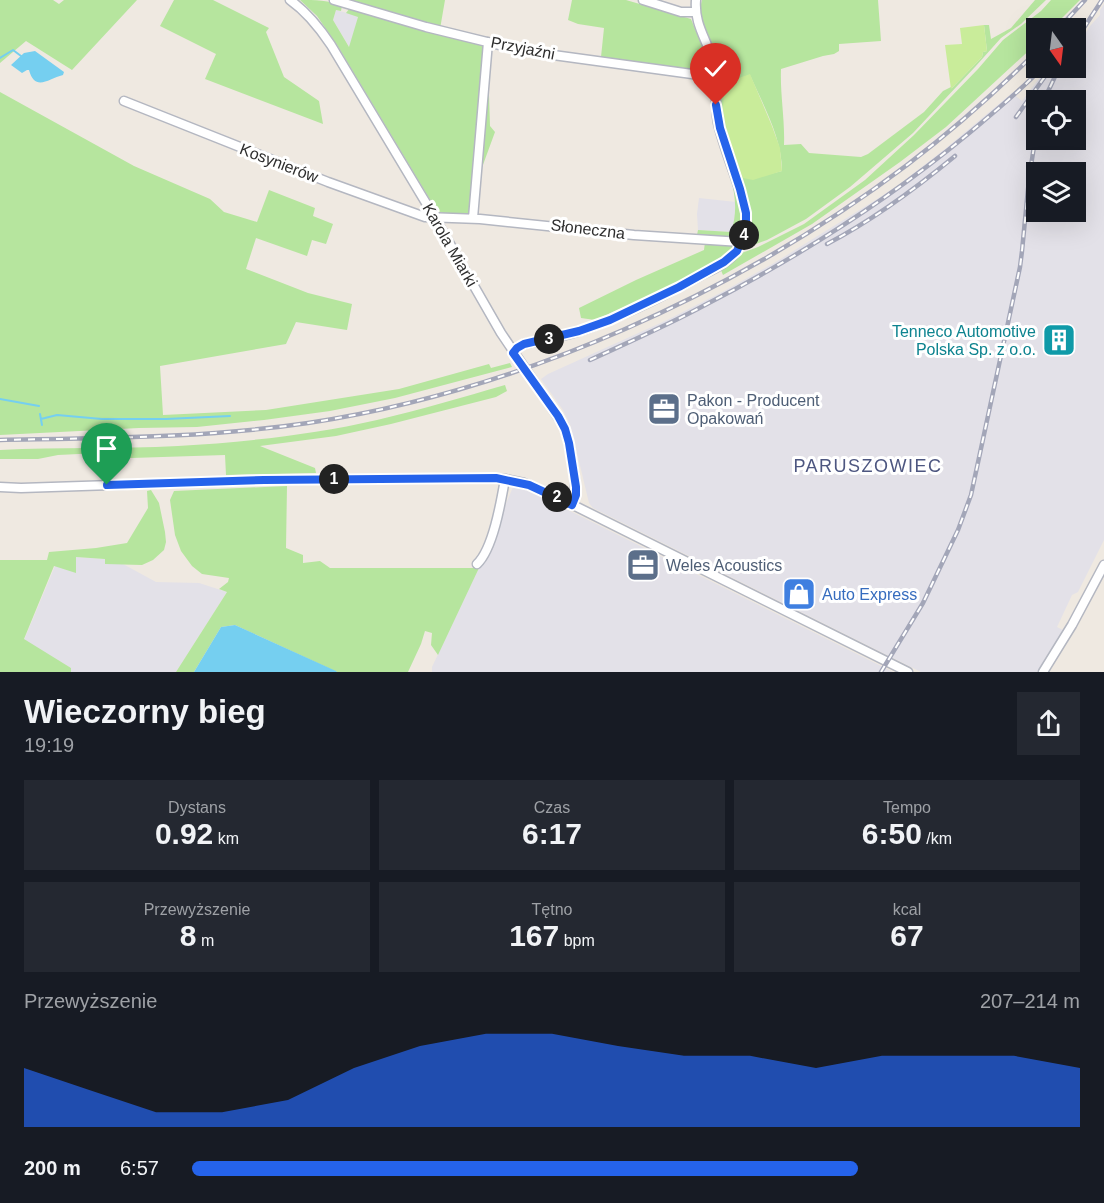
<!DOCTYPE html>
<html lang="pl">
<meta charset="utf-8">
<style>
:root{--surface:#171b24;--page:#242831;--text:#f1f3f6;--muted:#9ea1a6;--accent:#2563eb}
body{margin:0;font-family:Helvetica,sans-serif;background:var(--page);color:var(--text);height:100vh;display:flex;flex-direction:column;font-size:22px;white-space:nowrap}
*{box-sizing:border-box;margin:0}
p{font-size:20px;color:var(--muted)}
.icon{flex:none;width:33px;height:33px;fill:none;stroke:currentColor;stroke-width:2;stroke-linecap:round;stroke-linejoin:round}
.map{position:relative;height:672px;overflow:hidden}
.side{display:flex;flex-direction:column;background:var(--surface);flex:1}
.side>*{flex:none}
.needle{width:39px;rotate:166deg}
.buttons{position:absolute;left:1026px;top:18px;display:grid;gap:12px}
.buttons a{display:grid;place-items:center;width:60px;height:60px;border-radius:0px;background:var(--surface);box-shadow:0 6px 24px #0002;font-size:30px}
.pin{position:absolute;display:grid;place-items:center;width:51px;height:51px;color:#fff;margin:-62px -26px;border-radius:50% 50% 50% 0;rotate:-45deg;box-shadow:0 0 6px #0007}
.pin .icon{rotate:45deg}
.km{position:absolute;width:30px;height:30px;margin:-15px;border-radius:50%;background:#222;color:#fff;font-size:16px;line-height:30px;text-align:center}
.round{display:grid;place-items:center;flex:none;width:63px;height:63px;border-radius:0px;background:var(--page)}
.overview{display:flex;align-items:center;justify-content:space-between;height:102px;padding:0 24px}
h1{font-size:33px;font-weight:600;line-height:45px}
.figures{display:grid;grid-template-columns:repeat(3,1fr);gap:9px;height:102px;padding:6px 24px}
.figures div{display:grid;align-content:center;border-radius:0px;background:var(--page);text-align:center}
.figures b{font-size:30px;font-weight:600}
.figures small{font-size:16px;font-weight:400}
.figures p{font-size:16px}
.chart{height:168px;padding:12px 24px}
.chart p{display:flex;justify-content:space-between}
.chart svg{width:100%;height:108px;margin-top:6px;fill:var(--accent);opacity:.7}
ul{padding:0 24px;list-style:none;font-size:20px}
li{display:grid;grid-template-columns:96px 72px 1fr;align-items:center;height:45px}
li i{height:15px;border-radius:8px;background:var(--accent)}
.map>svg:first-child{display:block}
</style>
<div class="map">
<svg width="1104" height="672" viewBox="0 0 1104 672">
<rect width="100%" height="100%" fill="#efe9e1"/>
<!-- industrial -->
<path fill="#e3e1e8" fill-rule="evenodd" d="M 1104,4 L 1104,540 L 1078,592 L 1072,595 L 1057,627 L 1063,630 L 1037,672 L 921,672 L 593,508 L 589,503 L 570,424 L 563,410 L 541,379 L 548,374 L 667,320 L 724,291 L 774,263 L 874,201 L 897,186 L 945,149 L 1012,93 L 1022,101 L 1047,68 L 1060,73 L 1064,68 L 1076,68 L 1076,48 L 1090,26 L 1100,15 L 1100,10 ZM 1036,100 L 1076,100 L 1076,140 L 1036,140 ZM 1036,172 L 1076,172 L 1076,212 L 1036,212 Z
M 336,10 L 358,16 L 350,48 L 333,20 Z
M 699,198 L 736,202 L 735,220 L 731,232 L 698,230 L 697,214 Z
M 513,487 L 529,491 L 576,514 L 893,672 L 432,672 L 432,667 L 479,568 Z
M 76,557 L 106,559 L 105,564 L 123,564 L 156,582 L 199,583 L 227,592 L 176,672 L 71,672 L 71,668 L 24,640 L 55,566 Z"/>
<!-- green -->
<path fill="#b6e59e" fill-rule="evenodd" d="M 0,0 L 53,0 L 59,4 L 64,0 L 137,0 L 72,70 L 26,41 L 0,63 Z
M 174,0 L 213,0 L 269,28 L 266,32 L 284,77 L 319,101 L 323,124 L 205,79 L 216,54 L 160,26 Z
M 300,0 C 314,0 330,0 342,6 L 341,11 L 336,10 L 333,20 L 349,47 L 358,17 L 346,13 L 349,9 L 484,45 L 482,93 L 489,95 L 490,126 L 495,132 L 480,173 L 477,216 C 464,215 444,218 435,208 L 337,45 L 317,16 Z
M 342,0 L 445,0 L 440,29 Z
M 572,0 L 626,0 L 691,19 L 708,61 L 709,71 L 708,72 L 606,59 L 606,57 L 601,57 L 604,28 L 578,24 L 568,20 Z
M 702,0 L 878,0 L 881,41 L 839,44 L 839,51 L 834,54 L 823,56 L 781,69 C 780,94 785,119 784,145 L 801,144 L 809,153 L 861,157 L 868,154 L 924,112 L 943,91 L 951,87 L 952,88 L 982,57 L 983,52 L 987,51 L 984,25 L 989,25 L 991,39 L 1011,28 L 1035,0 L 1046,0 L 1021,24 L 1001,38 L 975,67 L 913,133 L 850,187 L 806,219 L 767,240 L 756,244 L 746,244 L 748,233 L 723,127 L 701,20 L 699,12 ZM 750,75 C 763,105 782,137 782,171 L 770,174 Z
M 1051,0 L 1080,0 L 1052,28 L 1036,28 L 1036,44 L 946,127 L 900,162 L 812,224 L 723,275 L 720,268 L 739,254 L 758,247 L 804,224 L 865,180 L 914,135 L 978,69 L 1003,40 L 1041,11 Z
M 0,92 L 134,166 L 210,199 L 224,212 L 257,222 L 269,190 L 315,208 L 313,216 L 333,224 L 326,244 L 312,240 L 307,256 L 256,238 L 246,269 L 308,293 L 352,304 L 347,330 L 296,322 L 286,344 L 160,366 L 163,415 L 266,410 L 399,389 L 489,364 L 491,368 L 510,363 L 512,367 L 395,398 L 330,411 L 264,420 L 197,427 L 139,428 L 0,435 Z
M 723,147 L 737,191 L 744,218 L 741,235 L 734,239 L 697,235 L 698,230 L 731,232 C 741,203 731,176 721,148 Z
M 705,242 L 733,244 L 735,248 L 724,258 L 702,271 L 656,293 L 595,320 L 581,318 L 579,308 L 636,280 L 704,250 Z
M 505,385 L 507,391 L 496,397 L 391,424 L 336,436 L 260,446 L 315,468 L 316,473 L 226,475 L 225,455 L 100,459 L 100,453 L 58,455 L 38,459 L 0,459 L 0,450 C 59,447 119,449 178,446 C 244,442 312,435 377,420 C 420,410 463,397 505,385 Z
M 287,486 L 286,548 L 303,555 L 303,563 L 320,561 L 330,568 L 479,568 L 438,655 L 431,645 L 432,633 L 425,631 L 421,644 L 408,672 L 337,672 L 235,625 L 221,627 L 194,672 L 176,672 L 227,592 L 219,589 L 228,582 L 229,578 L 202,574 L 192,566 L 181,551 L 175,535 L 170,500 L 174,491 Z
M 151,490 L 159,503 L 165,532 L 166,542 L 164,550 L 153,560 L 142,565 L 105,564 L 105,559 L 76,557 L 76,573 L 54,566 L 24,639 L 71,668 L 71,672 L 0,672 L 0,560 L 47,560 L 49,552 L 96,548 L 127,543 L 148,508 L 147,491 Z"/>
<!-- pitch -->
<path fill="#c9ec9a" d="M 984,25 L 987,51 L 983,52 L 982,57 L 951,89 L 945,45 L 962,44 L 960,28 Z
M 750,74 L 772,126 L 780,148 L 782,171 L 753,180 L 743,178 L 728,136 L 723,110 L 724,87 L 739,78 Z"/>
<!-- water -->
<path fill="#75cff0" d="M 35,51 L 64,72 L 63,75 C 48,79 35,92 29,70 L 27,70 L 22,73 L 11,65 L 24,53 Z
M 235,625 L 336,671 L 337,672 L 194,672 L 221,627 Z"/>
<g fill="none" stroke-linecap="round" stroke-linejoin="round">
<!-- stream -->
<path stroke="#75cff0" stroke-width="2" d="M 0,58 L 13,50 L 21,56
M 0,399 L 39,406
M 40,414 L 42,425
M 41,419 L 57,415 L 102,419 L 166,419 L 230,416"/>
<!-- minor casing -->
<g stroke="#b4b7c1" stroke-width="11">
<path id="minor" d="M 290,0 C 307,12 319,27 331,45 L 435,218 L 501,333 L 564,426 L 569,443 L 575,480 L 575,494 L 572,505
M 334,0 L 426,27 L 524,51 L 692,74 L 708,78 L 715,78
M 643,0 L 681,12 L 695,12
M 124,101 L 328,182 L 425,217 L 480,219 L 634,235 L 741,242
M 473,218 L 488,42
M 513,353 L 517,348 L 524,344 C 544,340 566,336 586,329 C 625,315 662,297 698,277 C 711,270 727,264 736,252 C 744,241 747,226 746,213 C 739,182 725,153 718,123 C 714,103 718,82 713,62 C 707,39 694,25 696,0
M 0,487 L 21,488 L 264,480 L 488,478 L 505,479 L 524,483 L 561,499 L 908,672
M 477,564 C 493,549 501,502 505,479
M 1043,672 L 1072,625 L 1104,565"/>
</g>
<!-- minor -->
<use href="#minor" stroke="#fff" stroke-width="8"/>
<!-- rail casing -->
<g stroke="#a3a6b8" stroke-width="4.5">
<path id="rail" d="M 1059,28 L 1085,0
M 1076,40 L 1102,0
M 1044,100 L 1059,68
M 1016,117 L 1051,68
M 1033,141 L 1036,111
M 827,244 C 873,220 915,189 955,156
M 590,360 C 629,342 668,325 705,305 C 798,257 887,201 968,134 C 993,113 1019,92 1042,68
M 0,440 C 103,438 206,438 308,423 C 519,391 737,293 907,165 C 953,130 996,92 1036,52
M 881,672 L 923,603 L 958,530 L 971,495 L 1020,267 L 1022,251 L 1029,179 L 1036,133"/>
</g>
<!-- rail -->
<use href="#rail" stroke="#fff" stroke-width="2" stroke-dasharray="7" stroke-linecap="butt"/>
</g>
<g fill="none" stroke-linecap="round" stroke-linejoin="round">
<!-- route casing -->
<g stroke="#fff" stroke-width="12">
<path id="route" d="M 107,485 L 264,480 L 496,478 L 529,485 L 572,505 L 576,495 L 576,487 L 569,443 L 565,429 L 558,416 L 513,353 L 517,348 L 524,344 L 579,331 L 610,320 L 679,287 L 724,262 L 737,251 L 744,234 L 746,222 L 746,213 L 740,189 L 720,128 L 716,105"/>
</g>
<!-- route -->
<use href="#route" stroke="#2563eb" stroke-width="8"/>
</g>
<!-- icons -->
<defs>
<g id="building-square" transform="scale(1.725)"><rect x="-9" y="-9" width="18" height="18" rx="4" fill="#0f9aa8" stroke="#fff"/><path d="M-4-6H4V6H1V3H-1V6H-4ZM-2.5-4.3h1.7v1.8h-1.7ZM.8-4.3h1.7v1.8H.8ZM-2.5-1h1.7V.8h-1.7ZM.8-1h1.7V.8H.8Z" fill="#fff"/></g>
<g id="office-square" transform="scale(1.725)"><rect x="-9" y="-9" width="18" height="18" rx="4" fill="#5c6f8a" stroke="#fff"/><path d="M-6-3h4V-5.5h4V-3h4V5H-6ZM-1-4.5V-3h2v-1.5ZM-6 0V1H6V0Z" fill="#fff"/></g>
<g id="shop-square" transform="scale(1.725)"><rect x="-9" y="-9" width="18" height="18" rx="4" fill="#3f7fe0" stroke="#fff"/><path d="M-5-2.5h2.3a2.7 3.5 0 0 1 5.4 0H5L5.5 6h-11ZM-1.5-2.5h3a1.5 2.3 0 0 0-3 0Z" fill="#fff"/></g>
</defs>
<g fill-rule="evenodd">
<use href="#building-square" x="1059" y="340"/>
<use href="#office-square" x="664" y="409"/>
<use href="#office-square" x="643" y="565"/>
<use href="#shop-square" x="799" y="594"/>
</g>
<g text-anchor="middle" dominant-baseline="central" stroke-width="6" stroke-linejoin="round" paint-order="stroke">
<!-- street labels -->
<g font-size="16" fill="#2e2e2e" stroke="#fff">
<text transform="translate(523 48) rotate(11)">Przyjaźni</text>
<text transform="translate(279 163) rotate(21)">Kosynierów</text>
<text transform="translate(588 229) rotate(7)">Słoneczna</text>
<text transform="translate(450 245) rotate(60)">Karola Miarki</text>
</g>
<!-- culture labels -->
<g font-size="16" fill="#0d838f" stroke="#fff" text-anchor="end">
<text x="1036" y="331">Tenneco Automotive<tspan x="1036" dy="18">Polska Sp. z o.o.</tspan></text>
</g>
<!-- service labels -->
<g font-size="16" fill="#4e5e75" stroke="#fff" text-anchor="start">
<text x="687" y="400">Pakon - Producent<tspan x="687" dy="18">Opakowań</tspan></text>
<text x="666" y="565">Weles Acoustics</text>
</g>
<!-- shop labels -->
<g font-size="16" fill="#366cbe" stroke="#fff" text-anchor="start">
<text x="822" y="594">Auto Express</text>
</g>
<!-- neighbourhood labels -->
<g font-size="18" letter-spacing="1.5" fill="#4d5680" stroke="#fff">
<text x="868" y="466">PARUSZOWIEC</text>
</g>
</g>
</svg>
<div class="buttons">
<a><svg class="needle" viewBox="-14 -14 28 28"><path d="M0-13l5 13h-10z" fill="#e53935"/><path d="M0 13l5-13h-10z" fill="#9ea1a6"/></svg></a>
<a><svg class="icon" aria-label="locate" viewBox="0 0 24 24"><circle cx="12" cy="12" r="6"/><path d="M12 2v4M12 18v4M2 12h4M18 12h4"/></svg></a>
<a><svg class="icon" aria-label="layers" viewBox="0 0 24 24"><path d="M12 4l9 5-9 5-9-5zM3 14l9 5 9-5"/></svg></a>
</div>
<div class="pin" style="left:107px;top:485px;background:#1e9e55"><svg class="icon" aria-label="arrive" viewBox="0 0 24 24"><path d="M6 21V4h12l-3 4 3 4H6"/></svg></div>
<div class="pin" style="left:716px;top:105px;background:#d93025"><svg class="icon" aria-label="check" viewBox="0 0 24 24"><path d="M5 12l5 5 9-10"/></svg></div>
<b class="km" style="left:334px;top:479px">1</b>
<b class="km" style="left:557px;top:497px">2</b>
<b class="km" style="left:549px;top:339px">3</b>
<b class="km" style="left:744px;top:235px">4</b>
</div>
<section class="side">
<div class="overview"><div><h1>Wieczorny bieg</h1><p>19:19</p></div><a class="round"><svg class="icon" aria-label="share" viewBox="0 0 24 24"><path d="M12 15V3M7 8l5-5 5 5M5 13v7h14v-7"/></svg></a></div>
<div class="figures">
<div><p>Dystans</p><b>0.92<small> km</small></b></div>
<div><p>Czas</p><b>6:17</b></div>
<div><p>Tempo</p><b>6:50<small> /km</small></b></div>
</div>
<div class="figures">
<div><p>Przewyższenie</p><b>8<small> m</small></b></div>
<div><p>Tętno</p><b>167<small> bpm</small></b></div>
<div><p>kcal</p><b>67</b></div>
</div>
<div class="chart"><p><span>Przewyższenie</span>207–214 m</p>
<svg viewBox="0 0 160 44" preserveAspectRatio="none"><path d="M0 44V20L10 29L20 38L30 38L40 33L50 20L60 11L70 6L80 6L90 11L100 15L110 15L120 20L130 15L140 15L150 15L160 20V44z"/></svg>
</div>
<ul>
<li><b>200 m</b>6:57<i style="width:75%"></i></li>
</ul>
</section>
